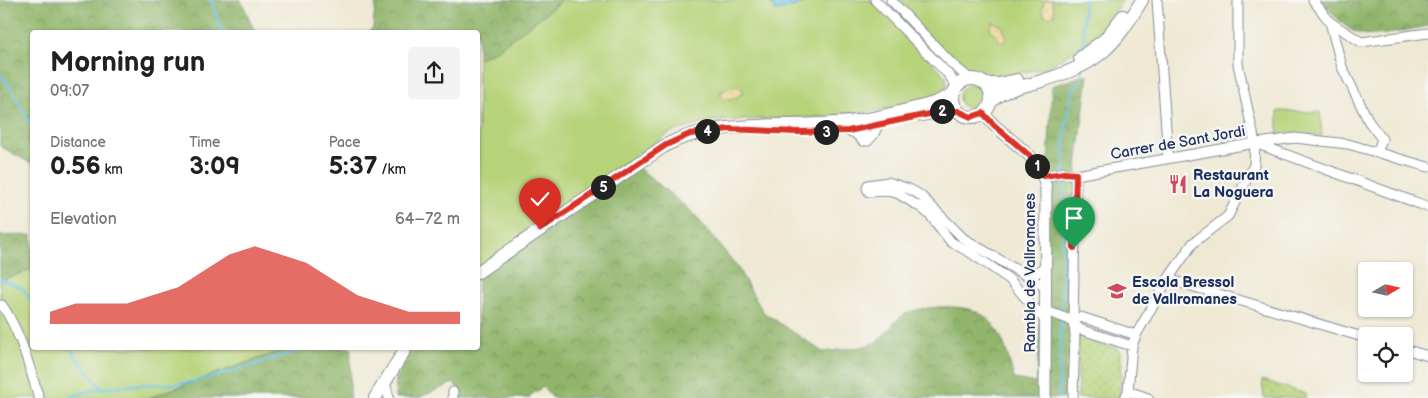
<!DOCTYPE html>
<meta charset="utf-8">
<style>
:root{--surface:#fff;--page:#f2f2f2;--text:#202124;--muted:#757577;--accent:#d93025}
body{margin:0;font-family:"Balsamiq Sans",sans-serif;background:var(--page);color:var(--text);height:100vh;display:flex;flex-direction:column;font-size:19px;white-space:nowrap}
*{box-sizing:border-box;margin:0}
p{font-size:16px;color:var(--muted)}
.icon{flex:none;width:28px;height:28px;fill:none;stroke:currentColor;stroke-width:2;stroke-linecap:round;stroke-linejoin:round}
.map{position:relative;flex:1;overflow:hidden}
.panel{position:absolute;left:30px;top:30px;width:450px;height:320px;display:flex;flex-direction:column;background:var(--surface);border-radius:5px;box-shadow:0 1px 4px #0004}
.panel>*{flex:none}
.needle{width:32px;rotate:81deg}
.controls{position:absolute;left:1358px;top:262px;display:grid;gap:10px}
.controls a{display:grid;place-items:center;width:55px;height:55px;border-radius:5px;background:var(--surface);box-shadow:0 1px 4px #0004;font-size:25px}
.pin{position:absolute;display:grid;place-items:center;width:42px;height:42px;color:#fff;margin:-51px -21px;border-radius:50% 50% 50% 0;rotate:-45deg;box-shadow:0 0 5px #0007}
.pin .icon{rotate:45deg}
.km{position:absolute;width:25px;height:25px;margin:-12px;border-radius:50%;background:#222;color:#fff;font-size:14px;line-height:25px;text-align:center}
.round{display:grid;place-items:center;flex:none;width:52px;height:52px;border-radius:5px;background:var(--page)}
.overview{display:flex;align-items:center;justify-content:space-between;height:85px;padding:0 20px}
h1{font-size:28px;font-weight:700;line-height:38px}
.stats{display:grid;grid-template-columns:repeat(3,1fr);gap:8px;height:85px;padding:5px 20px}
.stats div{display:grid;align-content:center}
.stats b{font-size:25px;font-weight:700}
.stats small{font-size:14px;font-weight:400}
.stats p{font-size:14px}
.chart{height:140px;padding:10px 20px}
.chart p{display:flex;justify-content:space-between}
.chart svg{width:100%;height:90px;margin-top:5px;fill:var(--accent);opacity:.7}
.map>svg:first-child{display:block}
</style>
<div class="map">
<svg width="1428" height="398" viewBox="0 0 1428 398">
<defs>
<pattern id="forest-crowns" width="20" height="18" patternUnits="userSpaceOnUse" patternTransform="scale(1.25)"><rect width="20" height="18" fill="#91b56a"/><path d="M2 6a3 3 0 1 1 6 0M12 15a3 3 0 1 1 6 0" fill="none" stroke="#76945a"/></pattern>
<pattern id="sand-dots" width="8" height="8" patternUnits="userSpaceOnUse" patternTransform="scale(1.25)"><rect width="8" height="8" fill="#eeda9e"/><path d="M2 2h.1M6 6h.1" fill="none" stroke="#ccbb8a" stroke-width="1.8" stroke-linecap="round"/></pattern>
<pattern id="park-dots" width="8" height="8" patternUnits="userSpaceOnUse" patternTransform="scale(1.25)"><rect width="8" height="8" fill="#b7d37a"/><path d="M2 2h.1M6 6h.1" fill="none" stroke="#9db56c" stroke-width="1.8" stroke-linecap="round"/></pattern>
</defs>
<rect width="100%" height="100%" fill="#f6f6f2"/>
<filter id="ink" filterUnits="userSpaceOnUse"><feTurbulence type="fractalNoise" baseFrequency=".02" numOctaves="2"/><feDisplacementMap in="SourceGraphic" scale="10" xChannelSelector="R" yChannelSelector="G"/><feConvolveMatrix kernelMatrix="1 2 1 2 8 2 1 2 1" color-interpolation-filters="sRGB"/></filter>
<filter id="wash" filterUnits="userSpaceOnUse"><feTurbulence type="fractalNoise" baseFrequency=".0096" numOctaves="4" result="noise"/><feDisplacementMap in="SourceGraphic" scale="20" xChannelSelector="R" yChannelSelector="G"/><feGaussianBlur stdDeviation="1.12" result="paint"/><feColorMatrix in="noise" values="0 0 0 0 0 0 0 0 0 0 0 0 0 0 0 0 0 1.4 0 .05"/><feComposite in="paint" operator="in"/></filter>
<g filter="url(#wash)">
<rect width="100%" height="100%" fill="#efe9d3"/>
<!-- green -->
<path fill="#b7d37a" stroke="#69816c" d="M 561,0 L 871,0 L 939,69 L 946,78 L 947,85 L 941,94 L 907,105 L 846,116 L 713,121 L 671,132 L 627,161 L 478,270 L 478,58 L 495,51 L 559,3 Z
M 894,0 L 1123,0 L 1097,36 L 1046,68 L 995,77 L 968,68 L 961,69 Z
M959 97a12 12 0 1 1 24 0a12 12 0 1 1-24 0Z
M 1278,111 L 1320,112 L 1322,136 L 1278,136 Z
M 32,269 L 32,348 L 289,348 L 148,398 L 0,398 L 0,281 Z"/>
<!-- forest -->
<path fill="url(#forest-crowns)" stroke="#567264" d="M 0,0 L 241,0 L 255,32 L 32,32 L 32,164 L 0,146 Z
M 376,0 L 561,0 L 559,3 L 495,51 L 478,58 L 478,32 L 369,32 L 373,27 Z
M 1320,0 L 1428,0 L 1428,26 C 1406,29 1380,39 1358,33 C 1345,29 1329,10 1320,0 Z
M 1088,74 L 1077,166 L 1070,311 L 1070,398 L 553,398 L 543,387 L 529,396 L 530,398 L 461,398 L 461,391 L 453,383 L 418,398 L 395,398 L 396,379 L 407,358 L 399,348 L 478,348 L 478,270 L 627,161 L 644,172 L 694,214 L 736,265 L 763,312 L 823,352 C 835,350 862,348 872,344 C 884,339 892,323 902,316 C 912,309 928,308 939,307 C 995,304 1002,332 1014,379 L 1037,383 L 1052,86 Z
M 32,235 L 32,269 L 0,281 L 0,236 Z
M 289,348 L 351,348 L 350,398 L 148,398 Z"/>
<!-- sand -->
<path fill="url(#sand-dots)" stroke="#84847e" d="M 1045,0 L 1052,0 L 1055,15 L 1048,17 L 1044,15 L 1042,8 Z
M 993,22 L 1002,26 L 1007,37 L 1006,41 L 1001,42 L 990,29 Z
M 739,85 L 743,91 L 742,94 L 730,100 L 724,100 L 721,96 L 721,91 Z"/>
<!-- park -->
<path fill="url(#park-dots)" stroke="#69816c" d="M 1078,337 L 1119,349 C 1123,360 1122,387 1118,398 L 1078,398 Z
M 1262,380 L 1306,394 L 1305,398 L 1264,398 Z"/>
<!-- water -->
<path fill="#66c0e3" stroke="#4078a0" d="M 769,0 L 816,0 L 779,11 L 775,11 Z"/>
<g fill="none" stroke-linecap="round" stroke-linejoin="round">
<!-- stream -->
<path stroke="#66c0e3" stroke-width="2.5" d="M 211,0 L 222,32
M 1082,50 C 1085,34 1082,17 1084,0
M 0,74 L 12,90 L 32,127
M 0,279 L 22,288 L 32,302
M 1061,314 L 1065,132 L 1072,92 L 1080,81 L 1082,71
M 69,348 L 102,389
M 69,398 C 89,388 130,385 152,384 C 160,384 168,385 175,384 C 214,380 260,362 298,351 L 303,348
M 1059,398 L 1061,320"/>
</g>
</g>
<g filter="url(#ink)">
<g fill="none" stroke-linecap="round" stroke-linejoin="round">
<!-- minor casing -->
<g stroke="#858c98" stroke-width="11">
<path id="minor" d="M 875,0 L 947,73 L 957,86
M 891,0 L 953,65 L 970,79
M 1157,0 L 1168,157
M 1313,0 L 1330,22 L 1361,42 L 1428,33
M 1330,22 L 1342,67 L 1369,122 L 1382,139 L 1377,153
M 848,131 L 855,133 L 863,141
M 863,141 L 865,128 L 870,119
M 863,141 L 868,141 L 874,134 L 878,125
M 1258,143 L 1295,138 L 1348,144 L 1428,167
M 1043,176 L 1064,173 L 1076,175 L 1255,143 L 1428,207
M 1029,279 L 1045,266
M 1168,279 L 1366,338
M 0,305 L 2,305 C 21,333 29,366 39,398
M 1044,310 L 1073,321 L 1079,329 L 1132,346
M 1044,319 L 1009,279 L 971,253 L 951,242 L 930,215 L 920,207 L 897,193 L 887,191 L 869,192 L 867,188 L 868,185 L 888,182 L 909,189 L 920,195 L 963,238 L 1045,287
M 1073,321 L 1081,317 L 1136,335
M 1404,349 L 1428,356
M 385,382 L 389,398
M 1128,391 L 1148,398
M 453,398 L 453,392
M 1073,398 L 1075,334 L 1073,321 L 1076,175
M 1125,398 L 1128,391 L 1132,346 L 1136,335 L 1168,279 L 1193,243 L 1228,216 L 1254,165 L 1255,143 L 1238,64 L 1238,0"/>
</g>
<!-- tertiary casing -->
<g stroke="#858c98" stroke-width="13">
<path id="tertiary" d="M 983,113 L 994,125 L 1030,156 L 1043,176 L 1046,188 L 1045,398"/>
</g>
<!-- secondary casing -->
<g stroke="#858c98" stroke-width="14">
<path id="secondary" d="M 1080,58 L 1105,39 L 1123,16
M953 98a19 19 0 1 1 38 0a19 19 0 1 1-38 0Z
M 985,84 L 999,84 L 1017,80
M 990,103 C 1002,89 1022,87 1038,82 C 1096,65 1112,51 1142,0
M 920,115 L 943,111 L 958,111
M 478,272 L 666,145 C 716,119 781,128 836,123 C 860,122 884,116 907,110 C 923,106 940,103 954,93
M 375,398 L 406,348"/>
</g>
<!-- minor -->
<use href="#minor" stroke="#fff" stroke-width="9"/>
<!-- tertiary -->
<use href="#tertiary" stroke="#fff" stroke-width="11"/>
<!-- secondary -->
<use href="#secondary" stroke="#fff" stroke-width="12"/>
</g>
</g>
<g fill="none" stroke-linecap="round" stroke-linejoin="round" filter="url(#ink)">
<!-- route casing -->
<g stroke="#fff" stroke-width="10">
<path id="route" d="M 540,229 L 666,145 L 690,134 L 729,129 L 796,132 L 848,131 L 943,111 L 958,111 L 971,117 L 983,113 L 994,125 L 1030,156 L 1043,176 L 1064,173 L 1076,174 L 1074,248"/>
</g>
<!-- route -->
<use href="#route" stroke="#d93025" stroke-width="6"/>
</g>
<!-- icons -->
<defs>
<g id="restaurant-bare" transform="scale(1.5)"><path d="M-5-6h1v4h1v-4h1v4h1v-4h1v5L-1.5 .5V6h-2V.5L-5-1ZM5-6V6H3V1.5H1.5Q1.5-4 5-6Z" fill="#d1495b" stroke="#f6f6f2" stroke-width="2.5" paint-order="stroke"/></g>
<g id="school-bare" transform="scale(1.5)"><path d="M0-5L7-2L0 1L-7-2ZM-4 1L0 2.5L4 1V4Q0 6-4 4Z" fill="#d1495b" stroke="#f6f6f2" stroke-width="2.5" paint-order="stroke"/></g>
</defs>
<g fill-rule="evenodd">
<use href="#restaurant-bare" x="1178" y="184"/>
<use href="#school-bare" x="1117" y="291"/>
</g>
<g text-anchor="middle" dominant-baseline="central" stroke-width="5" stroke-linejoin="round" paint-order="stroke">
<!-- street labels -->
<g font-size="15" fill="#1b2f5e" stroke="#f6f6f2">
<text transform="translate(1178 143) rotate(-10)">Carrer de Sant Jordi</text>
<text transform="translate(1030 273) rotate(-90)">Rambla de Vallromanes</text>
</g>
<!-- poi labels -->
<g font-size="15" font-weight="bold" fill="#1b2f5e" stroke="#f6f6f2" text-anchor="start">
<text x="1193" y="175">Restaurant<tspan x="1193" dy="17">La Noguera</tspan></text>
<text x="1132" y="282">Escola Bressol<tspan x="1132" dy="17">de Vallromanes</tspan></text>
</g>
</g>
</svg>
<div class="controls">
<a><svg class="needle" viewBox="-14 -14 28 28"><path d="M0-13l5 13h-10z" fill="#e53935"/><path d="M0 13l5-13h-10z" fill="#757577"/></svg></a>
<a><svg class="icon" aria-label="locate" viewBox="0 0 24 24"><circle cx="12" cy="12" r="6"/><path d="M12 2v4M12 18v4M2 12h4M18 12h4"/></svg></a>
</div>
<div class="pin" style="left:1074px;top:248px;background:#1e9e55"><svg class="icon" aria-label="arrive" viewBox="0 0 24 24"><path d="M6 21V4h12l-3 4 3 4H6"/></svg></div>
<div class="pin" style="left:540px;top:229px;background:#d93025"><svg class="icon" aria-label="check" viewBox="0 0 24 24"><path d="M5 12l5 5 9-10"/></svg></div>
<b class="km" style="left:1037px;top:166px">1</b>
<b class="km" style="left:942px;top:111px">2</b>
<b class="km" style="left:826px;top:132px">3</b>
<b class="km" style="left:707px;top:131px">4</b>
<b class="km" style="left:603px;top:187px">5</b>
<section class="panel">
<div class="overview"><div><h1>Morning run</h1><p>09:07</p></div><a class="round"><svg class="icon" aria-label="share" viewBox="0 0 24 24"><path d="M12 15V3M7 8l5-5 5 5M5 13v7h14v-7"/></svg></a></div>
<div class="stats">
<div><p>Distance</p><b>0.56<small> km</small></b></div>
<div><p>Time</p><b>3:09</b></div>
<div><p>Pace</p><b>5:37<small> /km</small></b></div>
</div>
<div class="chart"><p><span>Elevation</span>64–72 m</p>
<svg viewBox="0 0 160 44" preserveAspectRatio="none"><path d="M0 44V38L10 34L20 34L30 34L40 30L50 26L60 18L70 10L80 6L90 10L100 14L110 22L120 30L130 34L140 38L150 38L160 38V44z"/></svg>
</div>
</section>
</div>
